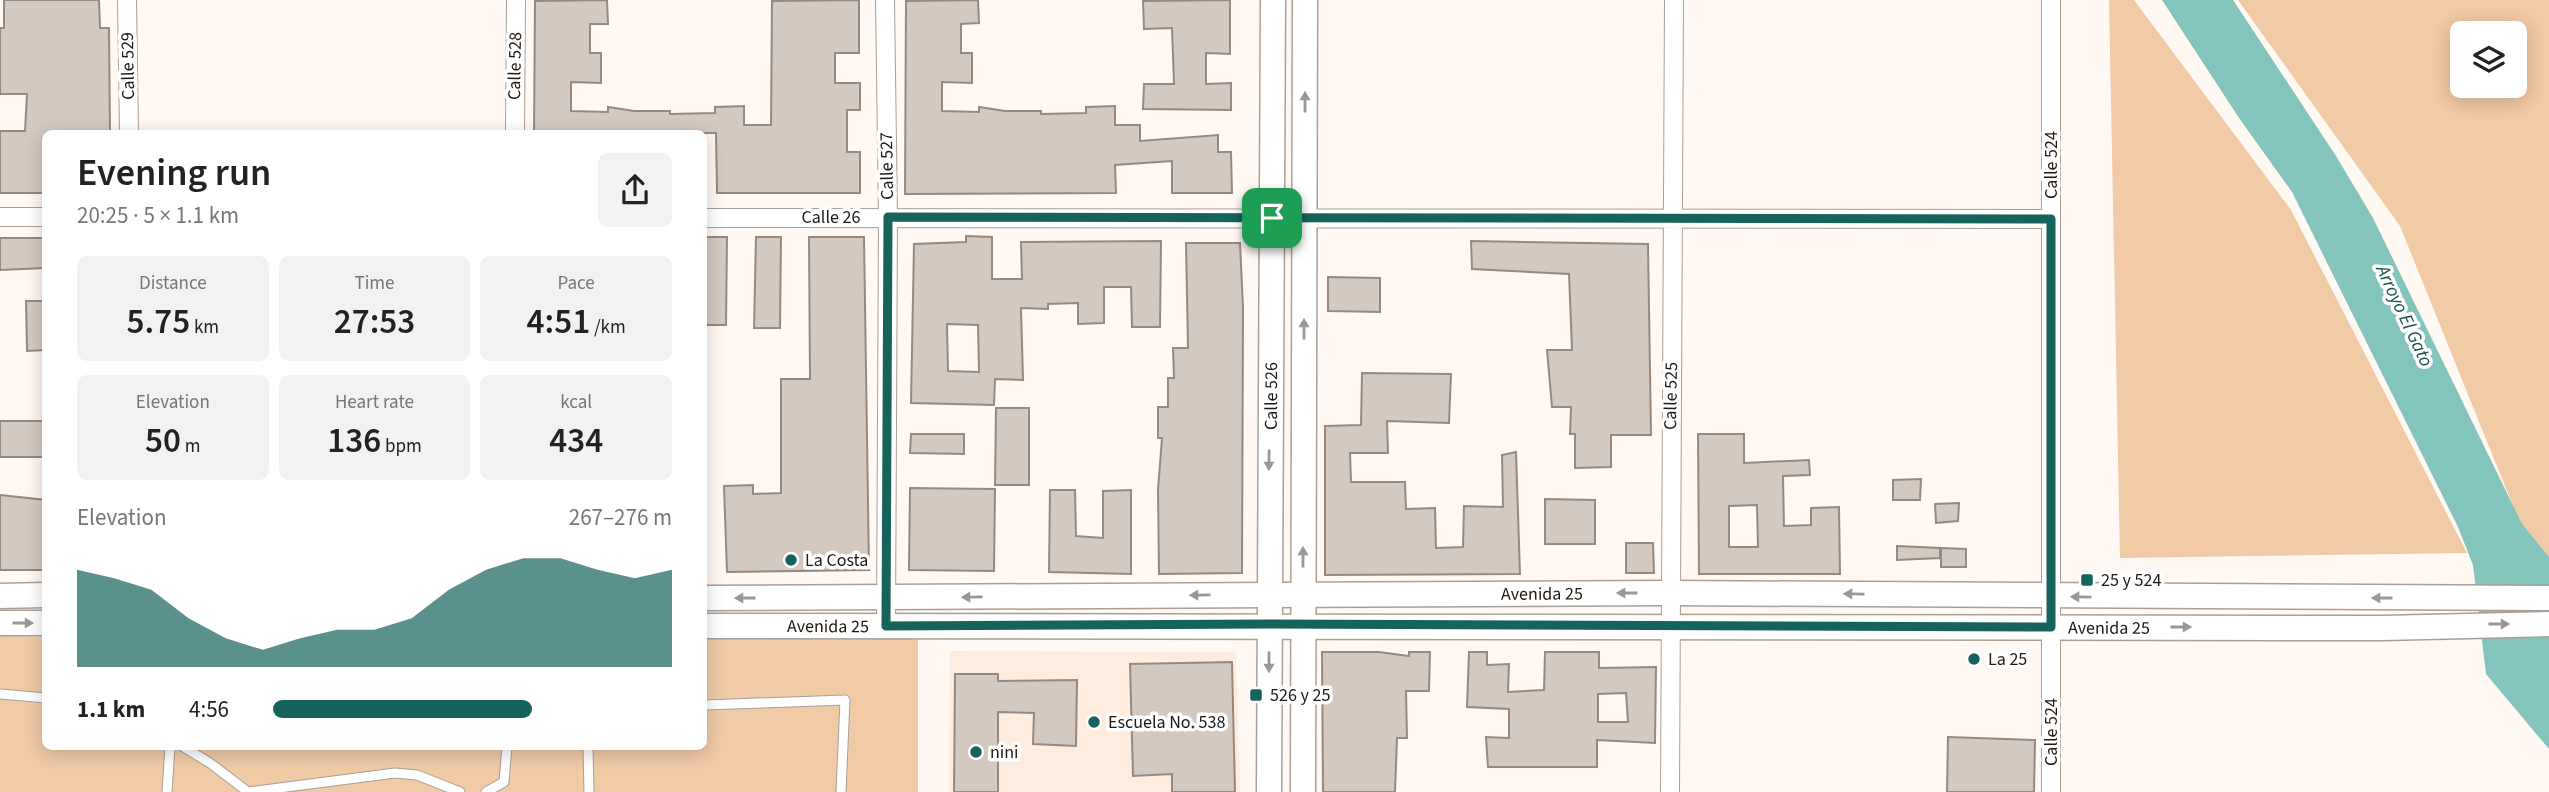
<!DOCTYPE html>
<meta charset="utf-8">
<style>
:root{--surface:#fff;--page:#f2f2f2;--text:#222;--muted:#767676;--accent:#16635c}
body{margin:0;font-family:"Source Sans 3",sans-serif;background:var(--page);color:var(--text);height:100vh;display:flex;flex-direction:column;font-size:26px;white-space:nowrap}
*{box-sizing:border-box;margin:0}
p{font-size:23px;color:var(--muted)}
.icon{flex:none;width:38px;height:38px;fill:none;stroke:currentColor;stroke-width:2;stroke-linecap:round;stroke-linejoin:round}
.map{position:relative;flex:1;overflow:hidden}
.panel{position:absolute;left:42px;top:130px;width:665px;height:620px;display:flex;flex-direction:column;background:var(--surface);border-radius:10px;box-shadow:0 4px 18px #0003}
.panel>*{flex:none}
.tools{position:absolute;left:2450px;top:21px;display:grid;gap:14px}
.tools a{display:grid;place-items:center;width:77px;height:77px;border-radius:10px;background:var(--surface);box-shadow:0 4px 18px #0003;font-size:35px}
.pin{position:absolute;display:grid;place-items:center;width:60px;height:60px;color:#fff;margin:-30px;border-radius:14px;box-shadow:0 4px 10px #0006}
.round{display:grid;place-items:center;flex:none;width:74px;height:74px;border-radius:10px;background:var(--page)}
.summary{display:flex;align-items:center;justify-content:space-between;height:119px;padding:0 35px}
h1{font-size:38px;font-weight:600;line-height:52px}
.metrics{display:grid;grid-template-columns:repeat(3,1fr);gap:10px;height:119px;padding:7px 35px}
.metrics div{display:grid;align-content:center;border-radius:10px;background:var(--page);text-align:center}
.metrics b{font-size:35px;font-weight:600}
.metrics small{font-size:19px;font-weight:400}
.metrics p{font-size:19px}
.chart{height:196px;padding:14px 35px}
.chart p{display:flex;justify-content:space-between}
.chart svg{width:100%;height:126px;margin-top:7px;fill:var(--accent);opacity:.7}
ul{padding:0 35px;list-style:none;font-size:23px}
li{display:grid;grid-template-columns:112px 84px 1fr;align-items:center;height:52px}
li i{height:18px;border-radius:9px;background:var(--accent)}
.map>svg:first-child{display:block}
</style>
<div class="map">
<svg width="2549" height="792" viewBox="0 0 2549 792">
<rect width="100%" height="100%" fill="#fff8f3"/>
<!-- built -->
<path fill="#feedde" d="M 950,651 L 1236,652 L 1240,792 L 949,792 Z"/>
<!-- green -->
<path fill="#f1caa6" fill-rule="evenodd" d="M 2109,0 L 2134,0 L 2291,210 L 2467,553 L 2120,558 Z
M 2238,0 L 2549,0 L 2549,568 L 2538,568 L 2400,226 ZM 2462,33 L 2515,33 L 2515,86 L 2462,86 Z
M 0,636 L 45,637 L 46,746 L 704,746 L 704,638 L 918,638 L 918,792 L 0,792 Z"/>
<!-- water -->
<path fill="#83c4bc" d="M 2162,0 L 2233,0 L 2336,156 L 2373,218 L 2522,524 L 2549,557 L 2549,749 L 2486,674 L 2473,565 L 2458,527 L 2292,192 L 2239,118 Z"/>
<!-- building -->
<path fill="#d4c9c0" stroke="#948a82" stroke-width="2" fill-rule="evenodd" d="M 4,0 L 99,0 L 100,28 L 109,28 L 110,133 L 46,133 L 46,193 L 0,193 L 0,131 L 25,131 L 27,94 L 0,94 L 0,28 L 4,28 Z
M 607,0 L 608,24 L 590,24 L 590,53 L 601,53 L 601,83 L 571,82 L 571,111 L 608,112 L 608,107 L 634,111 L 670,111 L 670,114 L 715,113 L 715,107 L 744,106 L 744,125 L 771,125 L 772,1 L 859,0 L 859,53 L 835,53 L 835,83 L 860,83 L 860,110 L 847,110 L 847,152 L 860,152 L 860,193 L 717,193 L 716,133 L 534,133 L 535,1 Z
M 978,0 L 979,23 L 961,24 L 961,53 L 972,53 L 972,83 L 942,82 L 942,111 L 979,112 L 979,107 L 1005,111 L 1041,111 L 1041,114 L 1086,113 L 1086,107 L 1115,106 L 1115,125 L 1140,125 L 1140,141 L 1218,135 L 1218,152 L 1231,152 L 1232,193 L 1172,193 L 1172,161 L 1115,165 L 1116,193 L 905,194 L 906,1 Z
M 1230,0 L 1230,54 L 1206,53 L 1206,84 L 1231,83 L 1231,110 L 1143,109 L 1144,84 L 1174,84 L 1172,28 L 1144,29 L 1143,1 Z
M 966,236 L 992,237 L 992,279 L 1022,279 L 1021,242 L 1161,241 L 1160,327 L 1132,327 L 1131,287 L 1104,287 L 1104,323 L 1078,324 L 1078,303 L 1048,304 L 1048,309 L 1021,308 L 1023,380 L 995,379 L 994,405 L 911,403 L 914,244 L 966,242 ZM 947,324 L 978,325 L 979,372 L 948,371 Z
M 704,237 L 727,237 L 726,325 L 704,325 Z
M 756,237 L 781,237 L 780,328 L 754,328 Z
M 809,237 L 864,237 L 869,570 L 727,572 L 724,486 L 753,485 L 753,494 L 781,493 L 781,379 L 810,379 Z
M 0,238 L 46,238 L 46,268 L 0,270 Z
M 1471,241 L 1648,244 L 1651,435 L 1611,435 L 1611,467 L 1575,468 L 1575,434 L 1570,434 L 1571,407 L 1552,407 L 1547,350 L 1572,350 L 1569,274 L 1472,269 Z
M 1186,243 L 1240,243 L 1243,307 L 1242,573 L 1159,574 L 1158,490 L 1162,438 L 1158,438 L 1158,407 L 1168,407 L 1168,378 L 1174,378 L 1173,348 L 1188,348 Z
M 1328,277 L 1380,278 L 1380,312 L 1328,311 Z
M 26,301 L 46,301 L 46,350 L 27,351 Z
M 1362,373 L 1451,374 L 1449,423 L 1387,421 L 1388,453 L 1350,453 L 1351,482 L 1405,482 L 1406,509 L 1435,508 L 1436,548 L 1463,547 L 1464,506 L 1503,507 L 1502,455 L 1516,452 L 1520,574 L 1325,575 L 1325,426 L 1361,425 Z
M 996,408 L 1029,408 L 1029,485 L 995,485 Z
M 0,421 L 46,421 L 46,457 L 0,457 Z
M 911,434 L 964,434 L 964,454 L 910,453 Z
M 1698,434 L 1744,434 L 1744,463 L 1809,460 L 1810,475 L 1783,476 L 1784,526 L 1811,525 L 1811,508 L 1839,507 L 1840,574 L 1699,574 ZM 1757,505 L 1758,547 L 1729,547 L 1729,506 Z
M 1921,479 L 1920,500 L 1893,500 L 1893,480 Z
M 910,488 L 995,489 L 994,571 L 909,570 Z
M 1050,490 L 1075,490 L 1076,536 L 1103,538 L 1103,491 L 1131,490 L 1131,574 L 1049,572 Z
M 0,495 L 46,500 L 46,570 L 0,570 Z
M 1545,499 L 1595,500 L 1595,544 L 1545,544 Z
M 1959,503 L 1958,521 L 1936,523 L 1935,504 Z
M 1626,543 L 1653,543 L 1654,573 L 1626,573 Z
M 1897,546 L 1940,548 L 1940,558 L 1897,560 Z
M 1941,548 L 1966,549 L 1966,567 L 1941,567 Z
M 1322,652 L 1379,652 L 1409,656 L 1409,652 L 1430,652 L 1429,691 L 1406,691 L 1407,738 L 1397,738 L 1395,792 L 1323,792 Z
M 1469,652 L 1487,652 L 1487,665 L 1509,664 L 1508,692 L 1544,690 L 1545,652 L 1599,652 L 1599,668 L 1656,667 L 1655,743 L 1597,740 L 1597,767 L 1488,767 L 1486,737 L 1509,738 L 1509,709 L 1467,707 ZM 1626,693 L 1628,722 L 1598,722 L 1598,694 Z
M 1232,662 L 1235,792 L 1172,792 L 1172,774 L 1133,776 L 1130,664 Z
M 955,674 L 998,674 L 998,681 L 1077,680 L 1076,746 L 1033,744 L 1034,713 L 998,712 L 998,792 L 954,792 Z
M 1948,737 L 2035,740 L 2034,792 L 1947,792 Z"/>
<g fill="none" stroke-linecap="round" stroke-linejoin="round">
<!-- service casing -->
<g stroke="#a99f96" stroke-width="11">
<path id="service" d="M 0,694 L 46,698
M 704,705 L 845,700 L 841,792
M 182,746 L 210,763 L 248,792
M 588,746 L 589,792
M 167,792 L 170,746
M 248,792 L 395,773 L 417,775 L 460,792
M 486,792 L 504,782 L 507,746"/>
</g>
<!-- minor casing -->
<g stroke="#a99f96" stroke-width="20">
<path id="minor" d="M 127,0 L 129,133
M 885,0 L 888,217 L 886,626
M 515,133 L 516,0
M 0,217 L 46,217
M 704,218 L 2051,219
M 1670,792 L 1674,0
M 2051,792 L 2051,0"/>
</g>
<!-- secondary casing -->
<g stroke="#a99f96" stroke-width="27">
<g id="secondary">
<path d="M 0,596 L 46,595"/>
<path id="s1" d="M 704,598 L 1670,593 L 2549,598"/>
<path d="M 0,623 L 46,623"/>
<path id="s2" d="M 704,626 L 2383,628 L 2549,624"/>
<path id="s3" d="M 1269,792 L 1273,0"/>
<path d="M 1303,792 L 1305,0"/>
</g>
</g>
<!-- service -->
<use href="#service" stroke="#fff" stroke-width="9"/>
<!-- minor -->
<use href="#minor" stroke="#fff" stroke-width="18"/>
<!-- secondary -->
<use href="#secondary" stroke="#fff" stroke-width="24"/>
</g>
<!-- one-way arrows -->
<defs><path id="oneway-solid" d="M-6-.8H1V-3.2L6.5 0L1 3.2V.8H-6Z" transform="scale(1.75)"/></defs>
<g fill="#999896">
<use href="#oneway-solid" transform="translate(1305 102) rotate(-90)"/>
<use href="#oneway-solid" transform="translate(1304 329) rotate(-90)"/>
<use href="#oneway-solid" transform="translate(1269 460) rotate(91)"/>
<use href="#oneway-solid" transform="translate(1303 557) rotate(-90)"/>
<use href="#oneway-solid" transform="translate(1627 593) rotate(180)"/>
<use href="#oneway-solid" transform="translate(1854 594) rotate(-179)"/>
<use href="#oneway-solid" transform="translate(1200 595) rotate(179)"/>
<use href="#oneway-solid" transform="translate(972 597) rotate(179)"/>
<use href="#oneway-solid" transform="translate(2081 597) rotate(-179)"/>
<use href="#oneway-solid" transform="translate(745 598) rotate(-180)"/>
<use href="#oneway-solid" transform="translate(2382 598) rotate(-180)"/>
<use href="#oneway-solid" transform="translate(23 623)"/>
<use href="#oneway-solid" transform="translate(2499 624)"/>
<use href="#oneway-solid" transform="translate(2181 627)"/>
<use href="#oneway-solid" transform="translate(1269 662) rotate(90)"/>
</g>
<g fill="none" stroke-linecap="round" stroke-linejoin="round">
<!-- route casing -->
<g stroke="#fff" stroke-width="14">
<path id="route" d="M 888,217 L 2051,219 L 2051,627 L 1269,624 L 886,626 Z"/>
</g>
<!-- route -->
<use href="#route" stroke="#16635c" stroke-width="9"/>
</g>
<!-- markers -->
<g fill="#16635c" stroke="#fff" stroke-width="2.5">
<circle cx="791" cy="560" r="7"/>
<rect x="2080" y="573" width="14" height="14" rx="3.5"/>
<circle cx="1974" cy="659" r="7"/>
<rect x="1249" y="688" width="14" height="14" rx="3.5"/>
<circle cx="1094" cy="722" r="7"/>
<circle cx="976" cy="752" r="7"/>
</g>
<g text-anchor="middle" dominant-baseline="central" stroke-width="7" stroke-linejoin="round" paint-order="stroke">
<!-- street labels -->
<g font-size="18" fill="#1d1916" stroke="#fff">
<text transform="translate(128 66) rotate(-91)">Calle 529</text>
<text transform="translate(515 66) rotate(-89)">Calle 528</text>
<text transform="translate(2051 165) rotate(-90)">Calle 524</text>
<text transform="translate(887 166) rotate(-91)">Calle 527</text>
<text x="831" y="217">Calle 26</text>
<text stroke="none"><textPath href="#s3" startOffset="396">Calle 526</textPath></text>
<text transform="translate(1671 396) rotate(-89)">Calle 525</text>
<text stroke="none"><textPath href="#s1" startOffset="838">Avenida 25</textPath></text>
<text stroke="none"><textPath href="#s2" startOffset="124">Avenida 25</textPath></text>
<text stroke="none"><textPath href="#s2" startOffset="1405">Avenida 25</textPath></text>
<text transform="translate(2051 732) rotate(-90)">Calle 524</text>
</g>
<!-- poi labels -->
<g font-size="18" fill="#1d1916" stroke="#fff" text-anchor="start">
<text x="805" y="560">La Costa</text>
<text x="2101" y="580">25 y 524</text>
<text x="1988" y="659">La 25</text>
<text x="1270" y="695">526 y 25</text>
<text x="1108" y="722">Escuela No. 538</text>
<text x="990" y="752">nini</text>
</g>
<!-- water labels -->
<g font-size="19" font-style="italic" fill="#18514b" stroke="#fff">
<text transform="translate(2404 316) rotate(65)">Arroyo El Gato</text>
</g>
</g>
</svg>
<div class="tools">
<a><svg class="icon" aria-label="layers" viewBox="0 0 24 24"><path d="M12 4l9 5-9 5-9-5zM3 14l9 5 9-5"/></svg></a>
</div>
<div class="pin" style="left:1272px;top:218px;background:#1e9e55"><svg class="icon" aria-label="arrive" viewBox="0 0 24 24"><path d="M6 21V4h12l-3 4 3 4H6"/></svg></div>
<section class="panel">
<div class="summary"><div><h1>Evening run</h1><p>20:25 · 5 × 1.1 km</p></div><a class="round"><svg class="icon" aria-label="share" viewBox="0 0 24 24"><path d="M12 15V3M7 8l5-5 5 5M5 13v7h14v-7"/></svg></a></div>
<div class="metrics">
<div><p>Distance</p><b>5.75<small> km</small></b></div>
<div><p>Time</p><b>27:53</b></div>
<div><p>Pace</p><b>4:51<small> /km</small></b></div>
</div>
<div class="metrics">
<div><p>Elevation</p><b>50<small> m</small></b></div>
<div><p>Heart rate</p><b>136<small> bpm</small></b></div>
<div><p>kcal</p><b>434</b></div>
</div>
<div class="chart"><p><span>Elevation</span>267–276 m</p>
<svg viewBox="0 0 160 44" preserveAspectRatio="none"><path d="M0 44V10L10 13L20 17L30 27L40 34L50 38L60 34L70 31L80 31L90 27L100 17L110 10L120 6L130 6L140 10L150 13L160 10V44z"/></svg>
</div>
<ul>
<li><b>1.1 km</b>4:56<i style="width:65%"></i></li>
</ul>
</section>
</div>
